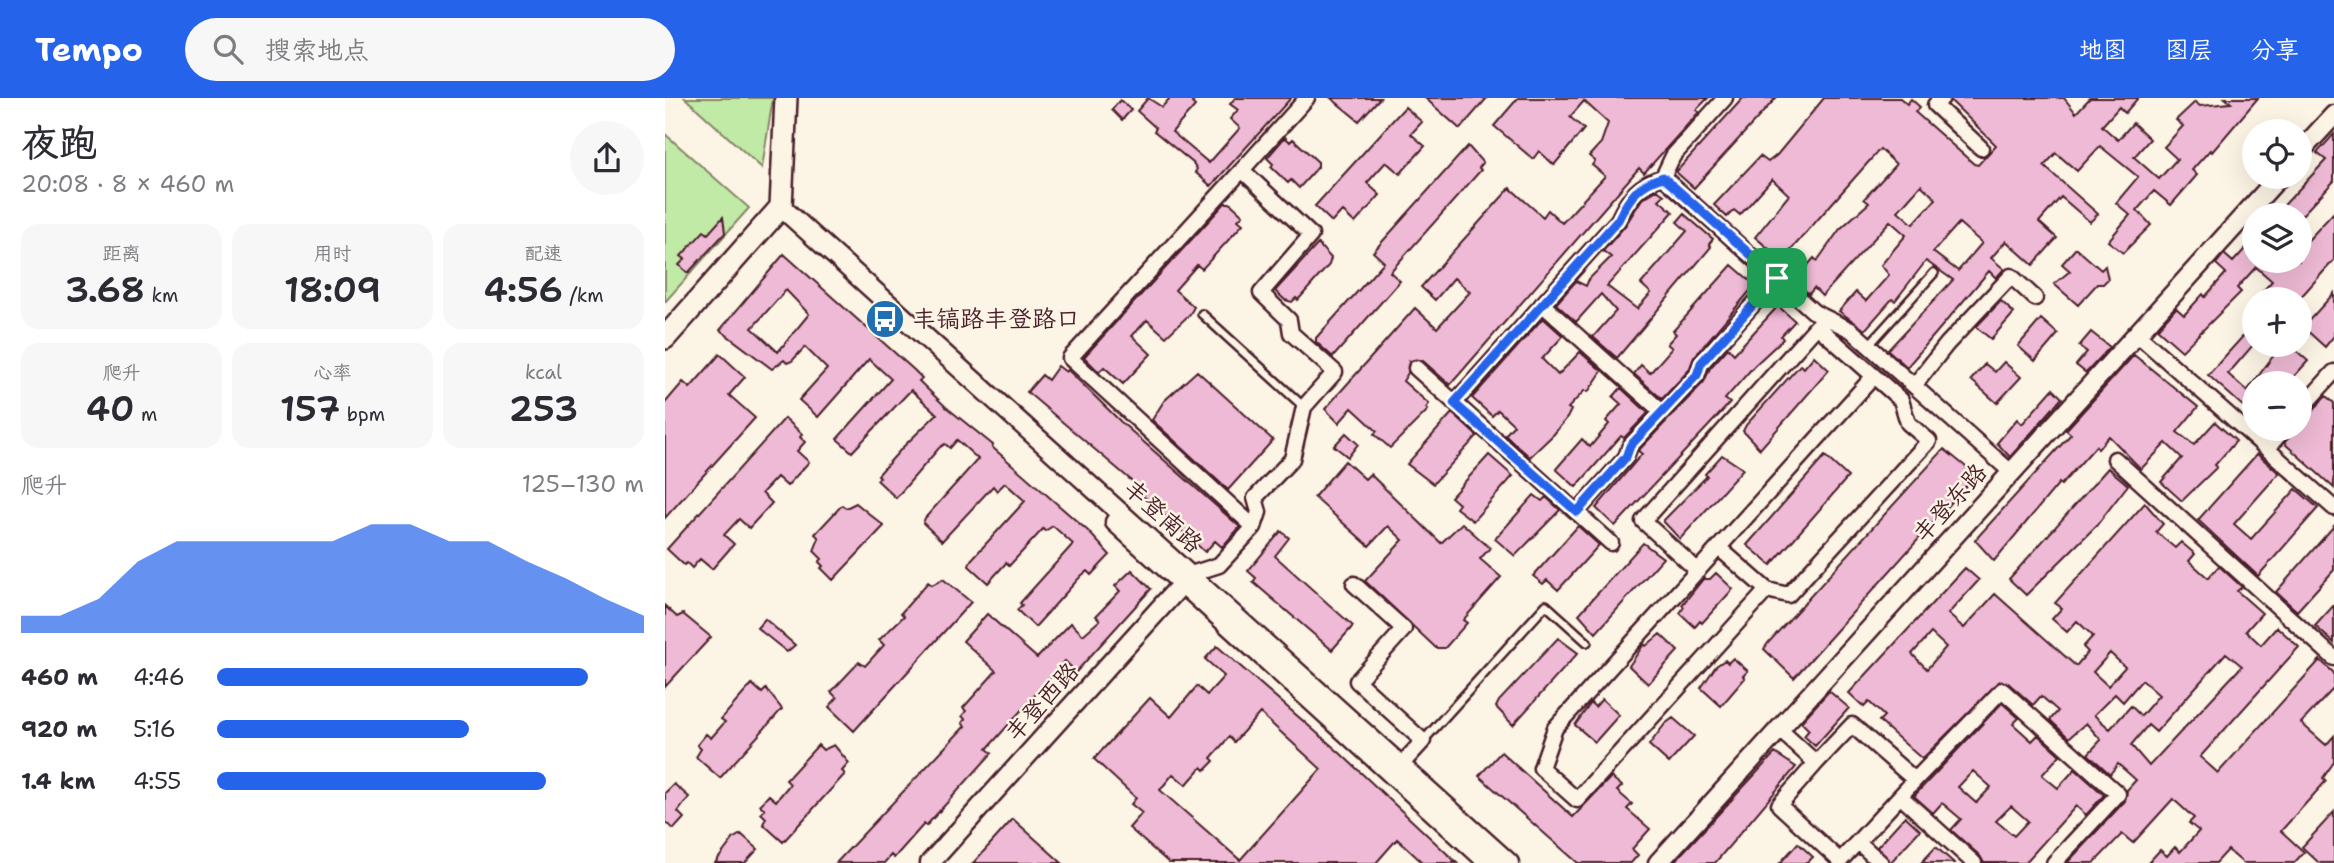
<!DOCTYPE html>
<html lang="zh">
<meta charset="utf-8">
<style>
:root{--surface:#fff;--page:#f7f7f7;--text:#2b2b33;--muted:#7c7c81;--accent:#2563eb}
body{margin:0;font-family:"Shantell Sans","LXGW WenKai TC",sans-serif;background:var(--page);color:var(--text);height:100vh;display:flex;flex-direction:column;font-size:26px;white-space:nowrap}
*{box-sizing:border-box;margin:0}
p{font-size:23px;color:var(--muted)}
.icon{flex:none;width:38px;height:38px;fill:none;stroke:currentColor;stroke-width:2;stroke-linecap:round;stroke-linejoin:round}
.map{position:relative;flex:1;overflow:hidden}
.side{display:flex;flex-direction:column;background:var(--surface);width:665px}
.side>*{flex:none}
.fabs{position:absolute;left:1577px;top:21px;display:grid;gap:14px}
.fabs a{display:grid;place-items:center;width:70px;height:70px;border-radius:50%;background:var(--surface);box-shadow:0 7px 28px #0002;font-size:35px}
.pin{position:absolute;display:grid;place-items:center;width:60px;height:60px;color:#fff;margin:-30px;border-radius:14px;box-shadow:0 4px 10px #0006}
.round{display:grid;place-items:center;flex:none;width:74px;height:74px;border-radius:37px;background:var(--page)}
.head{display:flex;align-items:center;justify-content:space-between;height:119px;padding:0 21px}
h1{font-size:38px;font-weight:600;line-height:52px}
.stats{display:grid;grid-template-columns:repeat(3,1fr);gap:10px;height:119px;padding:7px 21px}
.stats div{display:grid;align-content:center;border-radius:18px;background:var(--page);text-align:center}
.stats b{font-size:35px;font-weight:600}
.stats small{font-size:19px;font-weight:400}
.stats p{font-size:19px}
.chart{height:196px;padding:14px 21px}
.chart p{display:flex;justify-content:space-between}
.chart svg{width:100%;height:126px;margin-top:7px;fill:var(--accent);opacity:.7}
ul{padding:0 21px;list-style:none;font-size:23px}
li{display:grid;grid-template-columns:112px 84px 1fr;align-items:center;height:52px}
li i{height:18px;border-radius:9px;background:var(--accent)}
header{display:flex;align-items:center;gap:42px;box-sizing:border-box;height:98px;padding:0 35px;background:var(--accent);color:#fff}
header strong{font-size:33px}
nav{display:flex;gap:38px;margin-inline-start:auto;font-size:24px}
.search{width:490px;height:63px;background:var(--page);display:flex;align-items:center;gap:18px;box-sizing:border-box;padding:0 24px;border-radius:38px;color:var(--muted);font-size:26px}
main{display:flex;flex:1;min-height:0}
.map>svg:first-child{display:block}
</style>
<header>
<strong>Tempo</strong>
<div class="search"><svg class="icon" aria-label="search" viewBox="0 0 24 24"><circle cx="10" cy="10" r="6"/><path d="M15 15l6 6"/></svg>搜索地点</div>
<nav><a>地图</a><a>图层</a><a>分享</a></nav>
</header>
<main>
<section class="side">
<div class="head"><div><h1>夜跑</h1><p>20:08 · 8 × 460 m</p></div><a class="round"><svg class="icon" aria-label="share" viewBox="0 0 24 24"><path d="M12 15V3M7 8l5-5 5 5M5 13v7h14v-7"/></svg></a></div>
<div class="stats">
<div><p>距离</p><b>3.68<small> km</small></b></div>
<div><p>用时</p><b>18:09</b></div>
<div><p>配速</p><b>4:56<small> /km</small></b></div>
</div>
<div class="stats">
<div><p>爬升</p><b>40<small> m</small></b></div>
<div><p>心率</p><b>157<small> bpm</small></b></div>
<div><p>kcal</p><b>253</b></div>
</div>
<div class="chart"><p><span>爬升</span>125–130 m</p>
<svg viewBox="0 0 160 44" preserveAspectRatio="none"><path d="M0 44V38L10 38L20 32L30 19L40 12L50 12L60 12L70 12L80 12L90 6L100 6L110 12L120 12L130 19L140 25L150 32L160 38V44z"/></svg>
</div>
<ul>
<li><b>460 m</b>4:46<i style="width:87%"></i></li>
<li><b>920 m</b>5:16<i style="width:59%"></i></li>
<li><b>1.4 km</b>4:55<i style="width:77%"></i></li>
</ul>
</section>
<div class="map">
<svg width="1669" height="765" viewBox="0 0 1669 765">
<rect width="100%" height="100%" fill="#fcf5e5"/>
<filter id="ink" filterUnits="userSpaceOnUse"><feTurbulence type="fractalNoise" baseFrequency=".0143" numOctaves="2"/><feDisplacementMap in="SourceGraphic" scale="14" xChannelSelector="R" yChannelSelector="G"/><feConvolveMatrix kernelMatrix="1 2 1 2 8 2 1 2 1" color-interpolation-filters="sRGB"/></filter>
<g filter="url(#ink)">
<!-- green -->
<path fill="#c1eaa6" stroke="#868468" stroke-width="2" d="M 20,0 L 108,0 L 97,70 Z
M 0,36 L 84,110 L 0,204 Z"/>
<!-- building -->
<path fill="#efbad5" stroke="#4a1f2b" stroke-width="2" fill-rule="evenodd" d="M 483,0 L 497,9 L 505,0 L 532,0 L 527,5 L 530,8 L 507,34 L 544,65 L 575,30 L 565,21 L 573,12 L 565,6 L 570,0 L 626,0 L 546,88 L 530,74 L 532,71 L 528,65 L 489,33 L 491,30 L 472,13 Z
M 666,0 L 715,0 L 694,23 Z
M 760,0 L 822,0 L 795,31 Z
M 853,0 L 1043,0 L 1031,12 L 1034,14 L 979,75 L 974,70 L 785,287 L 757,262 L 744,263 L 743,275 L 738,283 L 764,306 L 761,310 L 763,312 L 725,350 L 709,336 L 712,333 L 687,310 L 674,325 L 660,311 L 750,210 L 772,230 L 805,194 L 789,180 L 770,202 L 756,189 L 845,90 L 878,119 L 883,112 L 897,125 L 940,78 L 927,67 L 930,63 L 924,58 L 936,45 L 943,25 L 919,3 L 905,19 L 919,31 L 889,67 L 874,53 L 868,61 L 829,28 Z
M 1078,0 L 1111,0 L 1029,90 L 1011,74 Z
M 1159,0 L 1235,0 L 1242,6 L 1246,1 L 1255,9 L 1250,14 L 1309,66 L 1313,67 L 1331,47 L 1286,3 L 1286,0 L 1399,0 L 1411,15 L 1425,0 L 1473,0 L 1460,15 L 1454,9 L 1437,28 L 1453,42 L 1468,25 L 1485,41 L 1469,59 L 1494,81 L 1512,61 L 1499,49 L 1518,28 L 1511,22 L 1530,4 L 1535,8 L 1566,5 L 1560,0 L 1593,0 L 1547,54 L 1545,52 L 1527,72 L 1532,77 L 1506,107 L 1489,93 L 1472,112 L 1486,127 L 1458,155 L 1443,143 L 1465,117 L 1451,105 L 1473,79 L 1435,48 L 1412,73 L 1391,55 L 1379,68 L 1433,116 L 1425,124 L 1396,99 L 1374,124 L 1392,140 L 1368,167 L 1341,143 L 1326,160 L 1339,171 L 1331,180 L 1324,173 L 1242,269 L 1223,252 L 1288,182 L 1261,163 L 1230,203 L 1227,201 L 1200,232 L 1174,213 L 1191,194 L 1201,203 L 1224,177 L 1216,167 L 1241,137 L 1225,123 L 1157,198 L 1149,190 L 1144,196 L 1129,183 L 1149,160 L 1152,163 L 1175,131 L 1204,105 L 1199,101 L 1231,66 L 1215,51 L 1117,162 L 1090,139 L 1124,97 L 1107,81 L 1075,117 L 1069,112 L 1062,119 L 1049,107 L 1095,58 L 1103,64 L 1112,57 ZM 1256,87 L 1271,101 L 1248,126 L 1233,113 ZM 1294,125 L 1317,145 L 1293,173 L 1268,154 Z
M 455,2 L 466,12 L 457,22 L 447,12 Z
M 740,9 L 757,24 L 746,36 L 760,48 L 735,76 L 721,64 L 702,85 L 715,97 L 690,125 L 677,113 L 667,124 L 650,108 Z
M 1669,36 L 1669,83 L 1637,117 L 1610,117 L 1661,62 L 1652,55 Z
M 620,39 L 625,44 L 628,41 L 653,64 L 653,69 L 634,90 L 626,82 L 623,85 L 606,69 L 608,66 L 602,60 Z
M 803,48 L 818,65 L 814,70 L 816,72 L 725,174 L 735,183 L 668,259 L 651,244 L 651,240 L 719,164 L 708,154 Z
M 992,92 L 999,97 L 994,102 L 1008,114 L 942,188 L 972,211 L 986,195 L 976,186 L 1022,133 L 1012,124 L 1019,116 L 1048,141 L 1044,146 L 1046,149 L 952,260 L 928,239 L 951,213 L 936,196 L 911,224 L 891,206 L 911,183 L 921,188 L 924,181 L 946,159 L 938,153 L 960,128 L 977,101 Z
M 560,105 L 565,105 L 578,117 L 573,122 L 578,126 L 537,171 L 532,167 L 510,192 L 529,209 L 525,216 L 501,239 L 482,222 L 467,238 L 486,256 L 458,286 L 439,269 L 434,274 L 419,259 Z
M 1669,114 L 1669,162 L 1634,201 L 1607,201 L 1598,193 L 1607,183 L 1591,169 L 1572,190 L 1576,194 L 1517,253 L 1492,231 L 1511,210 L 1519,217 L 1538,196 L 1540,199 L 1561,175 L 1551,166 L 1559,156 L 1568,164 L 1589,141 L 1589,163 L 1634,163 L 1634,152 Z
M 58,119 L 60,135 L 23,175 L 14,167 L 20,161 L 16,158 L 39,133 L 43,136 Z
M 653,146 L 666,160 L 664,167 L 633,202 L 631,200 L 627,204 L 620,202 L 610,193 Z
M 1411,150 L 1436,172 L 1440,168 L 1443,181 L 1438,186 L 1432,186 L 1413,207 L 1389,186 L 1405,173 L 1397,166 Z
M 119,156 L 249,272 L 257,280 L 254,283 L 281,309 L 328,347 L 327,349 L 423,433 L 445,457 L 426,477 L 422,473 L 416,478 L 370,529 L 352,512 L 357,507 L 355,505 L 408,446 L 388,428 L 380,433 L 378,431 L 344,468 L 341,465 L 323,485 L 304,468 L 306,462 L 360,403 L 340,385 L 332,393 L 328,388 L 277,443 L 258,425 L 260,420 L 313,361 L 292,342 L 285,350 L 280,346 L 274,350 L 231,400 L 212,382 L 215,379 L 213,377 L 238,349 L 272,316 L 246,292 L 187,354 L 172,341 L 226,281 L 204,261 L 153,319 L 134,302 L 162,271 L 140,249 L 127,263 L 122,265 L 119,262 L 107,271 L 55,232 ZM 121,192 L 144,216 L 113,254 L 87,230 Z
M 1067,167 L 1090,187 L 1029,259 L 1024,272 L 997,301 L 969,276 L 976,267 L 985,275 L 1007,250 L 1002,246 L 1011,236 L 1008,233 Z
M 1669,195 L 1669,238 L 1660,249 L 1638,229 Z
M 1336,203 L 1349,215 L 1326,241 L 1311,229 Z
M 1113,208 L 1130,223 L 1116,238 L 1118,241 L 1089,268 L 1060,301 L 1065,305 L 950,428 L 931,410 L 977,356 L 973,353 L 1039,284 L 1045,270 L 1063,250 L 1069,256 Z
M 878,220 L 898,238 L 877,261 L 893,277 L 915,254 L 937,273 L 923,294 L 920,292 L 903,310 L 906,312 L 902,320 L 889,336 L 865,359 L 840,337 L 849,327 L 833,312 L 827,318 L 807,300 Z
M 1376,221 L 1393,236 L 1370,263 L 1353,248 Z
M 1589,226 L 1589,246 L 1563,276 L 1582,293 L 1612,253 L 1605,247 L 1625,247 L 1643,263 L 1623,285 L 1589,285 L 1589,318 L 1543,277 Z
M 1426,234 L 1445,249 L 1421,275 L 1411,267 L 1422,254 L 1414,248 Z
M 55,256 L 80,279 L 64,297 L 90,320 L 0,420 L 0,305 L 18,284 L 25,290 Z
M 1469,257 L 1533,309 L 1512,334 L 1529,347 L 1550,324 L 1571,343 L 1550,367 L 1552,369 L 1517,403 L 1496,384 L 1517,360 L 1501,345 L 1476,371 L 1444,338 L 1433,351 L 1431,348 L 1396,387 L 1394,385 L 1329,463 L 1310,442 L 1406,336 L 1401,332 Z
M 1149,258 L 1164,272 L 1095,351 L 1078,333 L 1081,327 L 1135,267 L 1139,270 Z
M 1339,264 L 1356,279 L 1332,305 L 1306,282 L 1320,266 L 1330,274 Z
M 393,268 L 401,274 L 403,272 L 456,324 L 575,429 L 557,449 L 550,443 L 540,454 L 477,397 L 480,394 L 362,294 L 377,277 L 383,282 Z
M 532,273 L 608,342 L 563,392 L 487,322 L 499,303 Z
M 956,290 L 983,315 L 959,340 L 956,338 L 911,389 L 891,371 L 917,341 L 925,349 L 944,326 L 941,323 L 956,306 L 948,299 Z
M 1388,291 L 1397,300 L 1345,359 L 1332,345 L 1352,321 L 1357,326 Z
M 1661,298 L 1669,305 L 1669,390 L 1619,345 Z
M 787,315 L 812,338 L 768,386 L 742,366 Z
M 120,320 L 137,336 L 135,339 L 140,344 L 132,353 L 144,364 L 122,388 L 112,379 L 97,395 L 107,405 L 84,430 L 74,421 L 59,437 L 69,446 L 47,471 L 35,461 L 27,470 L 22,465 L 19,467 L 2,451 Z
M 681,335 L 693,346 L 683,359 L 669,348 Z
M 1279,351 L 1311,377 L 1129,580 L 1099,551 L 1103,545 Z
M 1592,356 L 1614,375 L 1569,426 L 1586,441 L 1631,391 L 1653,410 L 1593,478 L 1533,422 Z
M 824,357 L 848,378 L 808,423 L 791,410 L 794,406 L 786,399 Z
M 1057,357 L 1078,371 L 1015,441 L 998,423 L 1042,378 L 1040,376 Z
M 1160,358 L 1183,379 L 1106,467 L 1082,447 Z
M 680,363 L 700,381 L 705,376 L 776,445 L 797,425 L 825,450 L 815,461 L 836,479 L 798,522 L 802,525 L 780,550 L 771,550 L 700,483 L 738,442 L 723,428 L 704,448 L 649,399 Z
M 1443,370 L 1463,387 L 1431,428 L 1361,497 L 1344,481 Z
M 869,397 L 877,403 L 881,399 L 895,412 L 850,458 L 830,441 Z
M 191,405 L 219,428 L 168,482 L 156,470 L 158,468 L 154,464 L 157,461 L 149,453 L 154,440 L 150,436 L 177,407 L 181,410 Z
M 1480,405 L 1498,426 L 1491,434 L 1510,450 L 1516,444 L 1530,456 L 1524,463 L 1543,480 L 1554,468 L 1577,489 L 1572,493 L 1597,515 L 1581,533 L 1596,547 L 1612,529 L 1634,549 L 1535,659 L 1553,675 L 1655,562 L 1669,575 L 1669,590 L 1636,625 L 1661,647 L 1669,638 L 1669,664 L 1658,680 L 1661,683 L 1616,733 L 1639,754 L 1629,765 L 1578,765 L 1563,752 L 1551,765 L 1483,765 L 1495,752 L 1502,758 L 1510,749 L 1515,754 L 1534,733 L 1524,725 L 1529,720 L 1508,701 L 1468,745 L 1457,736 L 1429,765 L 1402,765 L 1460,703 L 1462,692 L 1471,682 L 1453,666 L 1445,676 L 1423,656 L 1436,642 L 1421,625 L 1404,640 L 1385,622 L 1393,613 L 1376,598 L 1368,607 L 1343,585 L 1335,583 L 1257,661 L 1214,623 L 1219,618 L 1204,604 L 1199,609 L 1184,595 L 1300,470 L 1314,482 L 1283,516 L 1299,530 L 1330,496 L 1411,568 L 1423,554 L 1418,549 L 1428,538 L 1412,523 L 1402,534 L 1387,521 L 1397,510 L 1390,505 ZM 1266,535 L 1281,549 L 1262,571 L 1247,556 ZM 1445,555 L 1460,569 L 1443,588 L 1428,574 ZM 1561,555 L 1577,568 L 1484,668 L 1466,647 L 1483,627 L 1491,634 ZM 1477,582 L 1494,597 L 1476,618 L 1466,608 L 1445,631 L 1429,617 L 1450,596 L 1458,604 Z
M 913,428 L 934,447 L 893,492 L 882,482 L 878,486 L 868,478 Z
M 1669,428 L 1669,472 L 1632,513 L 1611,494 Z
M 616,433 L 624,440 L 610,458 L 688,528 L 667,552 L 588,484 L 591,480 L 583,473 Z
M 978,445 L 998,460 L 931,535 L 914,516 Z
M 467,472 L 486,491 L 411,574 L 400,563 L 322,651 L 327,655 L 261,728 L 259,726 L 229,760 L 226,757 L 219,765 L 171,765 L 300,628 L 297,625 L 300,621 L 297,618 L 301,613 L 298,610 L 331,573 L 298,543 L 322,516 L 372,560 L 406,525 L 418,537 L 435,522 L 431,518 L 455,493 L 450,488 Z
M 1051,475 L 1068,491 L 1037,525 L 1035,523 L 1030,529 L 1015,515 L 1019,509 L 1017,507 L 1038,481 L 1045,481 Z
M 278,481 L 306,504 L 189,633 L 164,609 L 172,600 L 166,594 L 194,564 L 200,568 L 219,547 L 214,542 L 239,518 L 236,515 L 263,484 L 267,487 Z
M 1669,507 L 1669,545 L 1650,528 Z
M 0,508 L 12,519 L 18,516 L 46,539 L 0,589 Z
M 100,521 L 130,547 L 122,554 L 92,530 Z
M 995,536 L 1013,553 L 983,586 L 964,568 L 979,546 L 981,548 Z
M 893,540 L 913,555 L 848,627 L 831,609 L 834,603 Z
M 552,548 L 675,655 L 792,765 L 758,765 L 732,741 L 711,765 L 504,765 L 464,730 L 477,715 L 466,706 L 471,700 L 429,661 L 485,600 L 506,619 L 532,588 L 542,597 L 559,578 L 540,561 ZM 595,615 L 656,671 L 575,762 L 495,692 L 508,676 L 521,687 L 537,669 L 540,672 L 549,663 L 546,660 L 564,639 L 569,644 Z
M 1068,560 L 1083,573 L 1078,578 L 1080,580 L 1056,608 L 1036,590 L 1051,568 L 1060,562 L 1063,565 Z
M 87,586 L 97,595 L 101,591 L 117,611 L 55,680 L 31,659 L 36,651 L 32,647 L 41,636 L 46,640 L 60,624 L 56,621 Z
M 1164,593 L 1184,610 L 1150,648 L 1139,638 L 1144,632 L 1136,624 Z
M 937,601 L 954,617 L 930,644 L 910,627 L 926,605 L 930,609 Z
M 1337,605 L 1354,620 L 1348,626 L 1367,643 L 1373,637 L 1395,657 L 1377,677 L 1393,690 L 1410,671 L 1439,697 L 1421,717 L 1411,708 L 1360,765 L 1319,765 L 1315,758 L 1286,732 L 1296,721 L 1277,705 L 1268,715 L 1249,698 ZM 1308,673 L 1326,689 L 1311,705 L 1293,689 ZM 1346,708 L 1363,723 L 1349,738 L 1331,723 Z
M 1008,620 L 1029,638 L 1004,665 L 984,647 L 1000,626 Z
M 153,647 L 158,652 L 169,647 L 184,665 L 177,673 L 180,676 L 118,744 L 98,726 L 101,720 L 96,715 L 100,712 L 95,707 L 104,697 L 111,703 L 125,686 L 121,682 Z
M 836,654 L 908,719 L 946,679 L 957,688 L 952,693 L 967,706 L 962,711 L 985,731 L 967,751 L 973,757 L 966,765 L 913,765 L 814,678 Z
M 1110,655 L 1131,669 L 1050,765 L 1008,765 Z
M 9,686 L 24,699 L 13,714 L 19,720 L 9,731 L 0,724 L 0,695 Z
M 1669,714 L 1669,765 L 1654,765 L 1637,749 Z
M 1240,718 L 1255,732 L 1225,765 L 1212,749 Z
M 348,721 L 397,765 L 308,765 Z
M 76,736 L 93,751 L 80,765 L 50,765 L 69,740 Z
M 1133,745 L 1148,759 L 1142,765 L 1115,765 Z
M 1271,749 L 1289,765 L 1256,765 Z"/>
<g fill="none" stroke-linecap="round" stroke-linejoin="round">
<!-- service casing -->
<g stroke="#4a1f2b" stroke-width="12">
<path id="service" d="M 537,216 L 639,309
M 1204,247 L 1269,175
M 758,643 L 881,507 L 922,544"/>
</g>
<!-- minor casing -->
<g stroke="#4a1f2b" stroke-width="19">
<path id="minor" d="M 1277,0 L 1270,7 L 1316,50
M 577,72 L 405,260 L 589,429
M 998,79 L 1149,214 L 1186,232 L 1346,374
M 877,206 L 997,314
M 1473,237 L 1669,410
M 751,270 L 946,445
M 1249,288 L 1282,246 L 1346,178 L 1370,200
M 789,305 L 953,122 C 964,99 974,86 998,79 L 1008,58 L 1060,0
M 1634,313 L 1669,274
M 1602,351 L 1619,331
M 1450,361 L 1669,560
M 912,414 L 961,359 L 965,348 L 1032,277 L 1036,265 L 1112,180
M 1054,450 L 1102,492 L 912,702 L 876,670 L 890,630 L 1209,278
M 1033,473 L 978,423 L 1152,228 L 1236,302 L 1243,325 L 1264,343 L 1123,497 L 1102,492
M 526,476 L 554,467 L 589,429 L 594,414 L 590,400 L 627,361 L 639,309 L 670,274 L 626,235 L 624,222 L 596,195 L 646,137 L 577,72 L 642,0
M 689,486 L 739,531 L 692,583 L 758,643 L 736,667
M 1115,632 L 1151,665 L 1114,707 L 1175,763 L 1250,682 L 1187,627 L 1151,665
M 1250,682 L 1337,592 L 1453,696 L 1389,765
M 1235,698 L 1309,765
M 1193,744 L 1216,765"/>
</g>
<!-- tertiary casing -->
<g stroke="#4a1f2b" stroke-width="23">
<path id="tertiary" d="M 1634,55 L 1669,17
M 116,109 L 844,765
M 450,424 L 824,765
M 265,765 L 525,477
M 993,765 L 1614,79"/>
</g>
<!-- secondary casing -->
<g stroke="#4a1f2b" stroke-width="26">
<path id="secondary" d="M 0,240 L 116,109 L 121,0"/>
</g>
<!-- service -->
<use href="#service" stroke="#fcf5e5" stroke-width="7"/>
<!-- minor -->
<use href="#minor" stroke="#fcf5e5" stroke-width="14"/>
<!-- tertiary -->
<use href="#tertiary" stroke="#fcf5e5" stroke-width="18"/>
<!-- secondary -->
<use href="#secondary" stroke="#fcf5e5" stroke-width="21"/>
</g>
</g>
<g fill="none" stroke-linecap="round" stroke-linejoin="round" filter="url(#ink)">
<!-- route casing -->
<g stroke="#fff" stroke-width="14">
<path id="route" d="M 998,79 L 1112,180 L 1036,265 L 1032,277 L 965,348 L 961,359 L 912,414 L 789,305 L 953,122 C 964,99 974,86 998,79 Z"/>
</g>
<!-- route -->
<use href="#route" stroke="#2563eb" stroke-width="9"/>
</g>
<!-- icons -->
<defs>
<g id="bus-disc" transform="scale(2.0125)"><circle r="9.5" fill="#1f6fb2" stroke="#fcf5e5"/><path d="M-5-6H5V4H4V6H2V4H-2V6H-4V4H-5ZM-3.5-4V0h7V-4ZM-3.5 1.2v1.5H-2V1.2ZM2 1.2v1.5H3.5V1.2Z" fill="#fff"/></g>
</defs>
<g fill-rule="evenodd">
<use href="#bus-disc" x="220" y="221"/>
</g>
<g text-anchor="middle" dominant-baseline="central" stroke-width="5" stroke-linejoin="round" paint-order="stroke">
<!-- poi labels -->
<g font-size="24" fill="#4a1f2b" stroke="#fcf5e5" text-anchor="start">
<text x="247" y="221">丰镐路丰登路口</text>
</g>
<!-- street labels -->
<g font-size="24" fill="#4a1f2b" stroke="#fcf5e5">
<text transform="translate(1285 405) rotate(-48)">丰登东路</text>
<text transform="translate(498 418) rotate(42)">丰登南路</text>
<text transform="translate(377 604) rotate(-48)">丰登西路</text>
</g>
</g>
</svg>
<div class="fabs">
<a><svg class="icon" aria-label="locate" viewBox="0 0 24 24"><circle cx="12" cy="12" r="6"/><path d="M12 2v4M12 18v4M2 12h4M18 12h4"/></svg></a>
<a><svg class="icon" aria-label="layers" viewBox="0 0 24 24"><path d="M12 4l9 5-9 5-9-5zM3 14l9 5 9-5"/></svg></a>
<a>+</a>
<a>−</a>
</div>
<div class="pin" style="left:1112px;top:180px;background:#1e9e55"><svg class="icon" aria-label="arrive" viewBox="0 0 24 24"><path d="M6 21V4h12l-3 4 3 4H6"/></svg></div>
</div>
</main>
